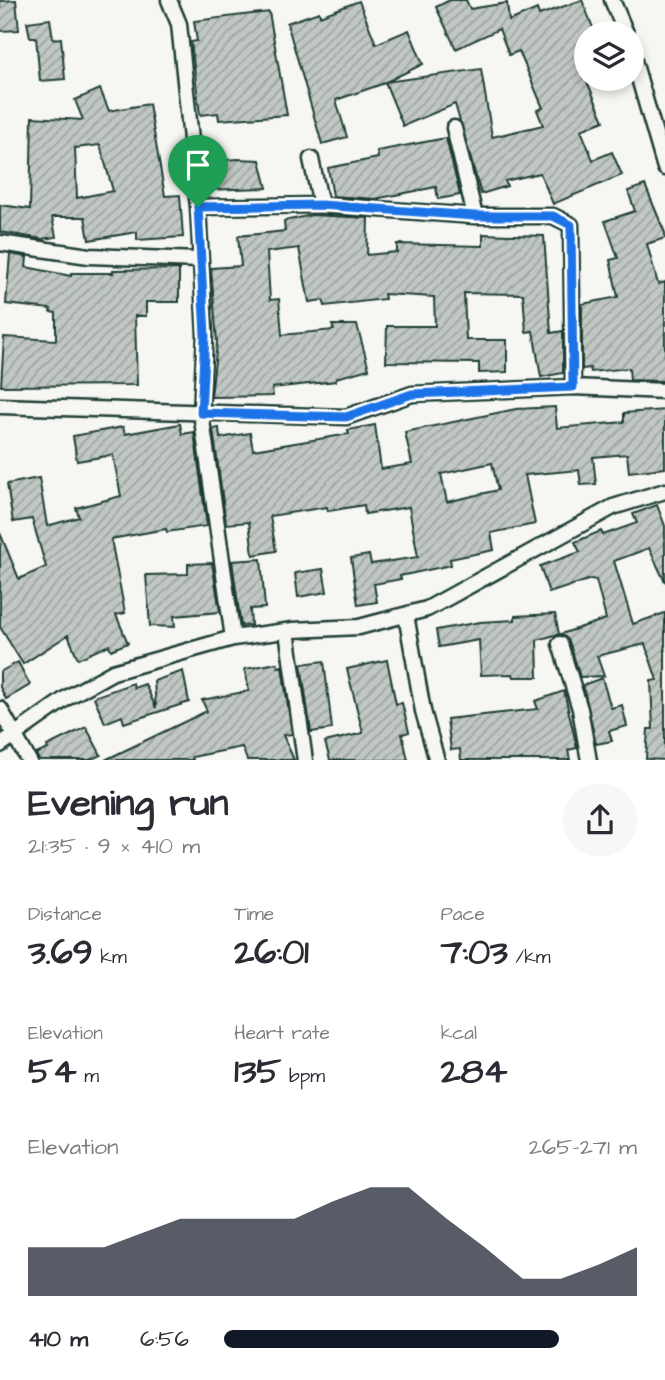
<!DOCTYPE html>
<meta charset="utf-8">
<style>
:root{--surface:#fff;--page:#f7f7f7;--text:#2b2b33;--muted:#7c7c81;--accent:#111827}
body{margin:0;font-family:"Architects Daughter",sans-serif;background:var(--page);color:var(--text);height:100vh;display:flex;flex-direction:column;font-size:26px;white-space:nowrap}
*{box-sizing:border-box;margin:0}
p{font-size:23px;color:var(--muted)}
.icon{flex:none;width:38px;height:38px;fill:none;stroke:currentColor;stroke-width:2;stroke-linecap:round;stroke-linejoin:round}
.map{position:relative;height:760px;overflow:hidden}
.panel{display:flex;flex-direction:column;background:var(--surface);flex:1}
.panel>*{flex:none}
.fabs{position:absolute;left:574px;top:21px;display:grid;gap:14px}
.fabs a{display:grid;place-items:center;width:70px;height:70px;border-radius:50%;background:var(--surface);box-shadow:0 4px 10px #0003;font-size:35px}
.pin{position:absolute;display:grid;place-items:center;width:60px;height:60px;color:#fff;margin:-72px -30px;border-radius:50% 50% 50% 0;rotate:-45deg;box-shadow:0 0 7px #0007}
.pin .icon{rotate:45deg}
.round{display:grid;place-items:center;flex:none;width:74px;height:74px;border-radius:37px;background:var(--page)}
.summary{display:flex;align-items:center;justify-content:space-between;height:119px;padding:0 28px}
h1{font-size:38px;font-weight:700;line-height:52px}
.metrics{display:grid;grid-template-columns:repeat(3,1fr);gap:10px;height:119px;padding:7px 28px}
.metrics div{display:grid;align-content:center}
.metrics b{font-size:35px;font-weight:700}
.metrics small{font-size:19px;font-weight:400}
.metrics p{font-size:19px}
.chart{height:196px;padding:14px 28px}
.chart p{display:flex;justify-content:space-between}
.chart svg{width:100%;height:126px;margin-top:7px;fill:var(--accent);opacity:.7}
ul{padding:0 28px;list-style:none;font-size:23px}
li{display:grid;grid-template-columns:112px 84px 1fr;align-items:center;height:52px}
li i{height:18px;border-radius:9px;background:var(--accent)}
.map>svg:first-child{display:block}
</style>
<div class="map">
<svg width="665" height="761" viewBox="0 0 665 761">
<defs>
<pattern id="building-hatch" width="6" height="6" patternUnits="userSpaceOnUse" patternTransform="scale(1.75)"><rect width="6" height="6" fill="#c1c8c3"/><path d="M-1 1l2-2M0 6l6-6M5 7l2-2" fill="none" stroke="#9ca49f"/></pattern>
</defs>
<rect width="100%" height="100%" fill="#f6f6f2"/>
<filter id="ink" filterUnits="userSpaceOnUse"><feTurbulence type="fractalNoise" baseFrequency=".0143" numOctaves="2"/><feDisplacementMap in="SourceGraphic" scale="14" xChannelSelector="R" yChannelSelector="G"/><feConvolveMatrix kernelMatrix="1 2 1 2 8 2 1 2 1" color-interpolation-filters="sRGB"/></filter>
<g filter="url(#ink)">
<!-- building -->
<path fill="url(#building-hatch)" stroke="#1f3d34" stroke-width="2" fill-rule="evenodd" d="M 16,0 L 19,30 L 0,31 L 0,1 Z
M 450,0 L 466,0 L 470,9 L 507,3 L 509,21 L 537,9 L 539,15 L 582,0 L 595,33 L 586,33 L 586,79 L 604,121 L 581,130 L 593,160 L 612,152 L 622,175 L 553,204 L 540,173 L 505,181 L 507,186 L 481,194 L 455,104 L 403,126 L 385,82 L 481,69 L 492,137 L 543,125 L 537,110 L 543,108 L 519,51 L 509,55 L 499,29 L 456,49 L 436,7 Z
M 359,1 L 376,44 L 409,30 L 423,64 L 382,84 L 336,100 L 347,137 L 322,144 L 287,23 L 319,12 L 320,16 Z
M 269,12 L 287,115 L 219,120 L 218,113 L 200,115 L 191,42 L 197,41 L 194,21 Z
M 50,19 L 53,39 L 61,38 L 65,79 L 40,81 L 36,37 L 30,37 L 27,22 Z
M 100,89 L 109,111 L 149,104 L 165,196 L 180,195 L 183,237 L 137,240 L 137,232 L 89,240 L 85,217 L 52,217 L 56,237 L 42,239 L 0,232 L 0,205 L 30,209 L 32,117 L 83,120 L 75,100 ZM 100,145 L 113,191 L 77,198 L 75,148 Z
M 446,138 L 460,195 L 438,199 L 436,187 L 375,199 L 333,196 L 328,168 L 378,158 L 377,151 Z
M 238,159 L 260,160 L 267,188 L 206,190 L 204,162 Z
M 645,185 L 665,233 L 665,238 L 647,244 L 658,284 L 665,282 L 665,381 L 661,381 L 630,380 L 629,368 L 591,372 L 590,368 L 582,369 L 582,304 L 618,297 L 610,260 L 618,258 L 605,221 L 635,211 L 628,191 Z
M 312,215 L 368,218 L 367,255 L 397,252 L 397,244 L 483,246 L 483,234 L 544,236 L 551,333 L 563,331 L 563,373 L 541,377 L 533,331 L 526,332 L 523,294 L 464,293 L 466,340 L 507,340 L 507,372 L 479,373 L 479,363 L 386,362 L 387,326 L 435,326 L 434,297 L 384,294 L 385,299 L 325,306 L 323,300 L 309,302 L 299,248 L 267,252 L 270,300 L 279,299 L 282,335 L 334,330 L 332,325 L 357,325 L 369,369 L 336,378 L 336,381 L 272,388 L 273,396 L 211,397 L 217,342 L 211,268 L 241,266 L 238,236 L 285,231 L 284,221 Z
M 10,254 L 27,257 L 26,267 L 71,276 L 71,273 L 113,273 L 113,270 L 179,269 L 179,302 L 146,302 L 146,316 L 135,316 L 137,385 L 1,386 L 4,337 L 56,340 L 56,313 L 50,312 L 51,309 L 6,304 Z
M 555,407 L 557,428 L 624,422 L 624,413 L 665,410 L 665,468 L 629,472 L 627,454 L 593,457 L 596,484 L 581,485 L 579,470 L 525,475 L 535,524 L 491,533 L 494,550 L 450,559 L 451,565 L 400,576 L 401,579 L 374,584 L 377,602 L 358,605 L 351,558 L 369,555 L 371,564 L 418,557 L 409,507 L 365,514 L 364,505 L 328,511 L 327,507 L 270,516 L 276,551 L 253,555 L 249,522 L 226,524 L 213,429 L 219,428 L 220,438 L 250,433 L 253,450 L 349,434 L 348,430 L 375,425 L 381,469 L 412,464 L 405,432 L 516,409 ZM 492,463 L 498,490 L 447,502 L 441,474 Z
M 180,424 L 182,434 L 194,432 L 207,526 L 167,532 L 166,529 L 111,539 L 125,613 L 116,615 L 128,643 L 111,650 L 109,645 L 78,659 L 68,635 L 23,664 L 0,627 L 0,533 L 19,579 L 46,567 L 32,519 L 13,522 L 7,484 L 39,478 L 47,526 L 79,517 L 76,508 L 121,496 L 113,455 L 77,461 L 73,436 L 123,427 L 125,434 Z
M 657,505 L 665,526 L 665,582 L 649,548 L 614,561 L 633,624 L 665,613 L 665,760 L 646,759 L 648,729 L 653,729 L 651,681 L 657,680 L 645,644 L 597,656 L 604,676 L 580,677 L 569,641 L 561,634 L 606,619 L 596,580 L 591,579 L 549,593 L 540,566 L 580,552 L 575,542 L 601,531 L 603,535 L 637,523 L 633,514 Z
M 261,559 L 265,608 L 250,609 L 251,625 L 241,626 L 232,561 Z
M 212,563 L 220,612 L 174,616 L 175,627 L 150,626 L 146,575 L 188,574 L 188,564 Z
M 323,569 L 327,592 L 298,597 L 295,573 Z
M 555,614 L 559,634 L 537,640 L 538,677 L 514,677 L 513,674 L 481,675 L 479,640 L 439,647 L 436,630 L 480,622 L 515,620 L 515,616 Z
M 387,660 L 396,704 L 402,703 L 409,732 L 402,734 L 408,760 L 330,760 L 325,742 L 363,733 L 347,669 Z
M 324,661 L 332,729 L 311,732 L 301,664 Z
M 18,662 L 30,685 L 6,699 L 0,687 L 0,672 Z
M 277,663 L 278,667 L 282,666 L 292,734 L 283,735 L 294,760 L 247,760 L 242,747 L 192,757 L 193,760 L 105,760 L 207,711 L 202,700 L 249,691 L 245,669 Z
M 183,671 L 189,702 L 124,723 L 122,716 L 105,723 L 94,697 L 133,683 L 134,688 L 145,684 L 156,708 L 154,681 Z
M 602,678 L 611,708 L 622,705 L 627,726 L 609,731 L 612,741 L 596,744 L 583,685 Z
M 564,691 L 577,748 L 568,750 L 570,760 L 461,760 L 460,749 L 451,750 L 447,719 L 538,709 L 535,701 Z
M 86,727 L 101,755 L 89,760 L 39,760 L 36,754 L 48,749 L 47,746 Z"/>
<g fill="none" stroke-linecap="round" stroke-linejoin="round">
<!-- street casing -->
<g stroke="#1f3d34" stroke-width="19">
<path id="street" d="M 169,0 L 179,24 L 198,207 L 205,335 L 201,413 L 233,638
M 612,0 L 626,33
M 632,54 L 665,168
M 454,128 L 475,216
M 311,159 L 321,205
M 198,207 L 321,205 L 475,216 L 553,216 L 571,225 L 573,387
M 0,243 L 89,256 L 199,260
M 0,406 L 346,417 L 412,394 L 573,387 L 665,391
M 406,615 L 423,711 L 437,761
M 287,631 L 305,761
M 560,644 L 580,709 L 589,761
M 0,709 L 29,761
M 0,745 L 68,697 L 113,672 L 233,638 L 293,630 L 359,627 L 427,609 L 613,507 L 665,491"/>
</g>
<!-- street -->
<use href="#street" stroke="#f6f6f2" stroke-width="14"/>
</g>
</g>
<g fill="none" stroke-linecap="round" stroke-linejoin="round" filter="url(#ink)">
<!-- route casing -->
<g stroke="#fff" stroke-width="14">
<path id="route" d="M 321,205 L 475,216 L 553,216 L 571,225 L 573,387 L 412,394 L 346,417 L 201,413 L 205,335 L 198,207 Z"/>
</g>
<!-- route -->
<use href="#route" stroke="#1a73e8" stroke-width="9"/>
</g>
</svg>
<div class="fabs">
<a><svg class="icon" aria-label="layers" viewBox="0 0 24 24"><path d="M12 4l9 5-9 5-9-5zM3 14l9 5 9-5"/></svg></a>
</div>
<div class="pin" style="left:198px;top:207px;background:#1e9e55"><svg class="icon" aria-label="arrive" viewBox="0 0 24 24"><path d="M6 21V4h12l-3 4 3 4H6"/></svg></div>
</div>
<section class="panel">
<div class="summary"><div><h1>Evening run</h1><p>21:35 · 9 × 410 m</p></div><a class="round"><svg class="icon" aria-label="share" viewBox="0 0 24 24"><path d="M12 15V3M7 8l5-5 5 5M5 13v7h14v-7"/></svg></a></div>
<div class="metrics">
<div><p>Distance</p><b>3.69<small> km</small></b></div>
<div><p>Time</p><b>26:01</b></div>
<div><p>Pace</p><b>7:03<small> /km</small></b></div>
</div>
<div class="metrics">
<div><p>Elevation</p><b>54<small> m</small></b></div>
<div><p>Heart rate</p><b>135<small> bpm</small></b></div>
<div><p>kcal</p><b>284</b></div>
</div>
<div class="chart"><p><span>Elevation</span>265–271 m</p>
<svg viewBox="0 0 160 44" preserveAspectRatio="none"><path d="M0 44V27L10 27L20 27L30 22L40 17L50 17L60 17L70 17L80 11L90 6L100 6L110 17L120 27L130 38L140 38L150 33L160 27V44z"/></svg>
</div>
<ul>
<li><b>410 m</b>6:56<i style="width:81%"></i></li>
</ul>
</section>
